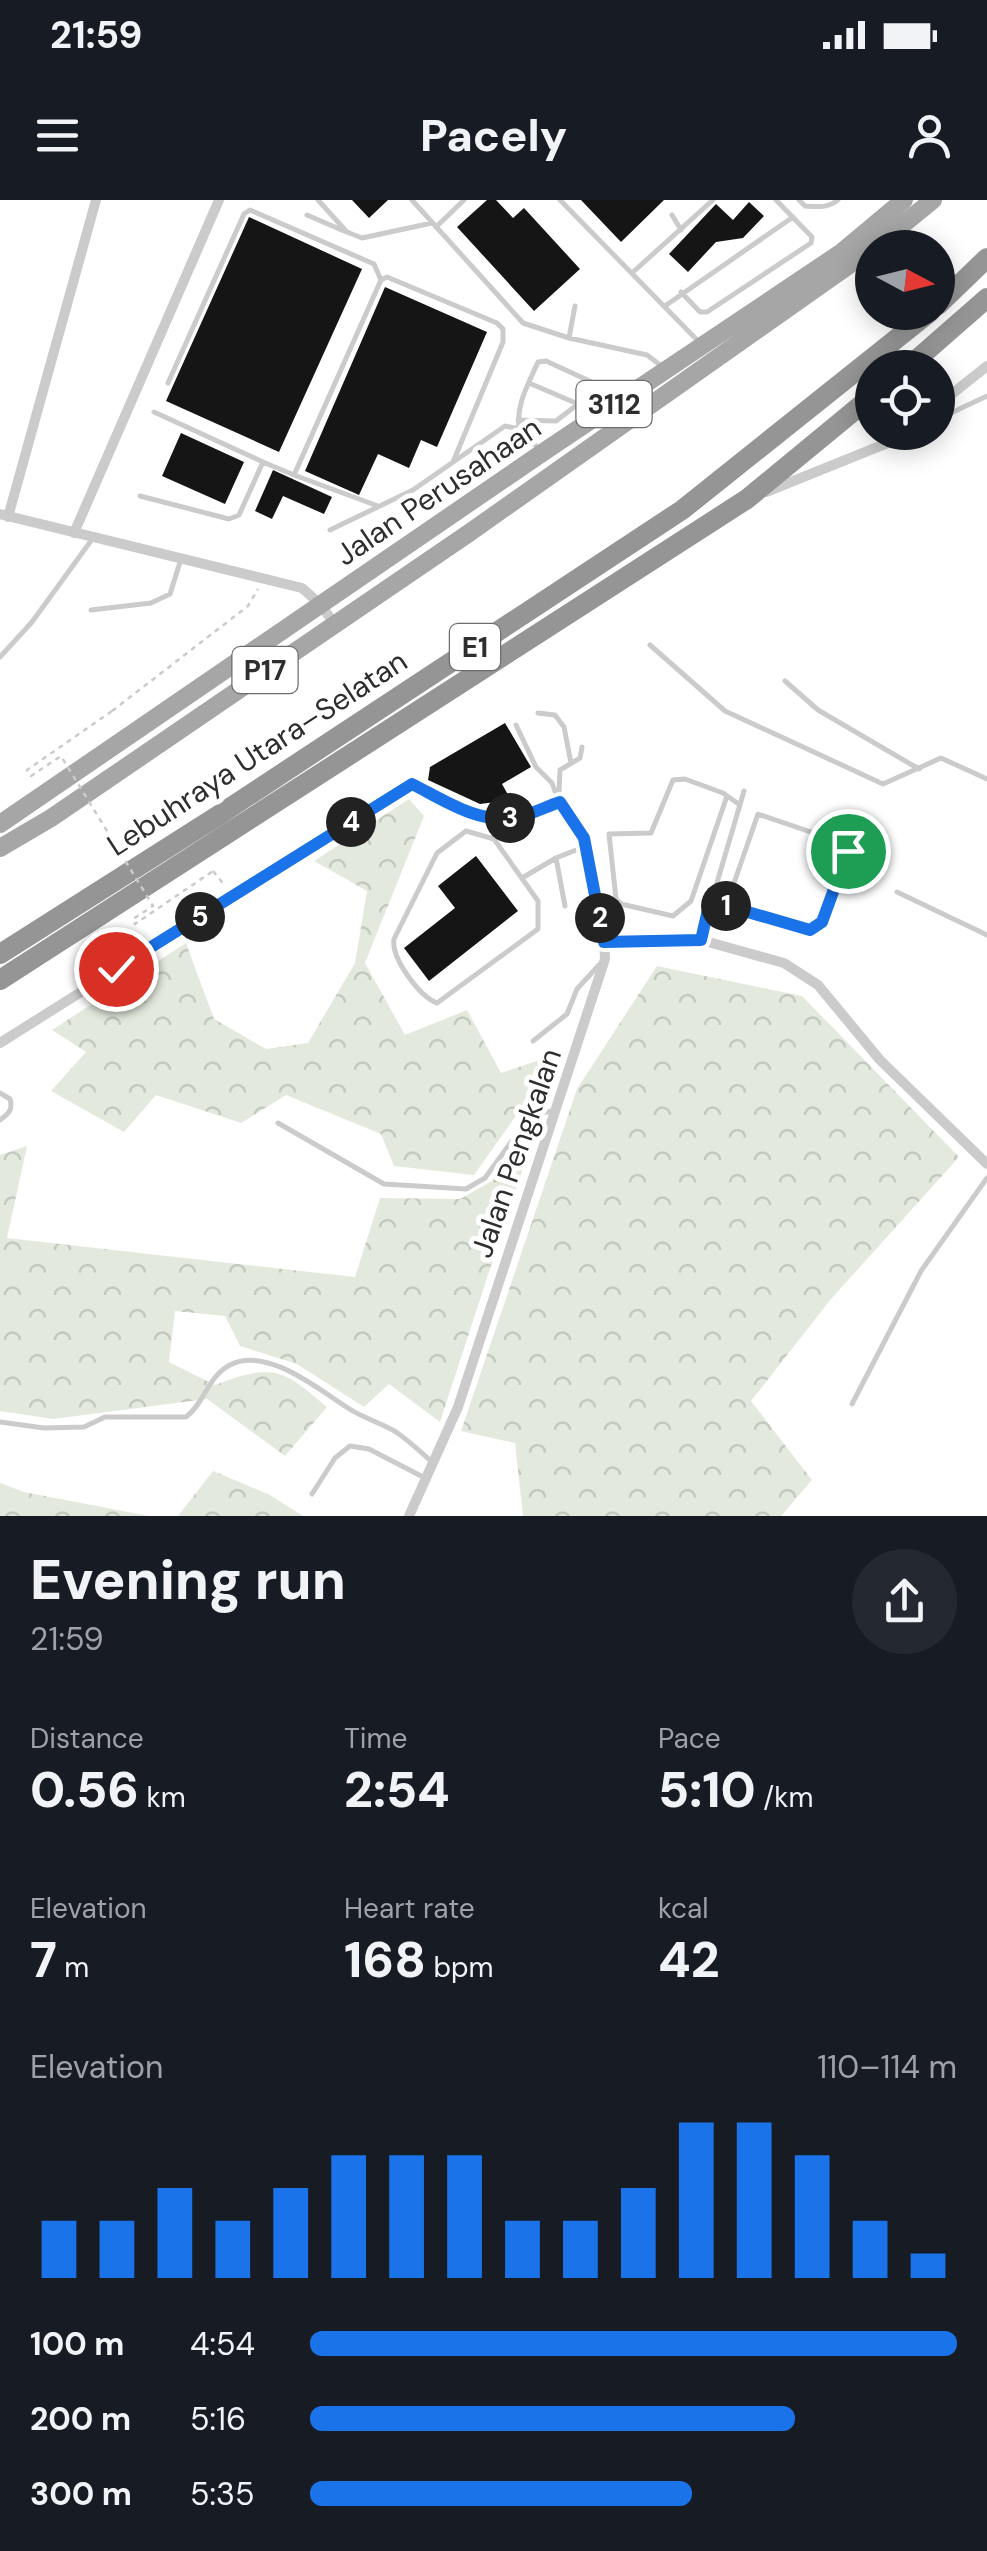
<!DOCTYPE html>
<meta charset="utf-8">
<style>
:root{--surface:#171b24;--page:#242831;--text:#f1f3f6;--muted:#9ea1a6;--accent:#1a73e8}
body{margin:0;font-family:"DM Sans",sans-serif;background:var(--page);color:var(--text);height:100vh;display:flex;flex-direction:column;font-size:38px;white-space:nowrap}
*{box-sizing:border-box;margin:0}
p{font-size:32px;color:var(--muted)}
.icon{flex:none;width:55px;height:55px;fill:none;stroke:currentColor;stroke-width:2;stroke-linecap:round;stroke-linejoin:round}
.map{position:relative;height:1316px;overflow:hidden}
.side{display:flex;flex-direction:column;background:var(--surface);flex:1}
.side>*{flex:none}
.needle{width:65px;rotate:97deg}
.controls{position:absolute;left:855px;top:30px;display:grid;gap:20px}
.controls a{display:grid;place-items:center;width:100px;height:100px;border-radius:50%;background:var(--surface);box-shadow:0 5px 25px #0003;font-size:50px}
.pin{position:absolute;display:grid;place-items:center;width:85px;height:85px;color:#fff;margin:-42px;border:5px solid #fff;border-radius:50%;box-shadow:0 2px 10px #0007}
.km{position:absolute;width:50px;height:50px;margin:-25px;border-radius:50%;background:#222;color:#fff;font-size:28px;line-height:50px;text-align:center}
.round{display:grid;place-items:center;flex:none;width:105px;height:105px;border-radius:52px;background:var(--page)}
.overview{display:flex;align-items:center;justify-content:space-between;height:170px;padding:0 30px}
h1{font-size:55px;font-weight:800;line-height:75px}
.figures{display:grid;grid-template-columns:repeat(3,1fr);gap:15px;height:170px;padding:10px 30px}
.figures div{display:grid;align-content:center}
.figures b{font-size:50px;font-weight:800}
.figures small{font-size:28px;font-weight:400}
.figures p{font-size:28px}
.chart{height:280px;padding:20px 30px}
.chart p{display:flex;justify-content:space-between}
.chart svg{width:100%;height:180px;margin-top:10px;stroke:var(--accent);stroke-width:6}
ul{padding:0 30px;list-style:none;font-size:32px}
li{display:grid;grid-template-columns:160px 120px 1fr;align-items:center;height:75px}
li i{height:25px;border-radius:12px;background:var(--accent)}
.status{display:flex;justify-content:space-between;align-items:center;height:70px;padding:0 50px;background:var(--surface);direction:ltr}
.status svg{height:28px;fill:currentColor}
header{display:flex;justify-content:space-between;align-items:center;height:130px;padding:0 30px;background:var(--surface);font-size:45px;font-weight:800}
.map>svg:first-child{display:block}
</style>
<div class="status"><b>21:59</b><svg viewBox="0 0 49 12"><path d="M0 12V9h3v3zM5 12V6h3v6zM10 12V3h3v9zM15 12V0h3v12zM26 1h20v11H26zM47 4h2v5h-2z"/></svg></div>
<header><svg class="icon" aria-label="menu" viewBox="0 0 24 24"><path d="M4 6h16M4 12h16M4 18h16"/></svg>Pacely<svg class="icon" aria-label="person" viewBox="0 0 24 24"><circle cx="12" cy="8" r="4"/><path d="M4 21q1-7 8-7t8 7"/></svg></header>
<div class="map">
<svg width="987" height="1316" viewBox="0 0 987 1316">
<defs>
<pattern id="forest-crowns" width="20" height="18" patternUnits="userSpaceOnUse" patternTransform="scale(2.5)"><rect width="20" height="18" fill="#e3eadd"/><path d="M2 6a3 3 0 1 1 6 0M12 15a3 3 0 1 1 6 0" fill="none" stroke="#c3c9be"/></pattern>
</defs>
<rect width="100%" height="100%" fill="#fff"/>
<!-- forest -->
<path fill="url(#forest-crowns)" d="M 409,599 L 424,616 L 365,763 L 405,835 L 467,810 L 501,873 L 557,854 L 551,890 L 520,910 L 474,975 L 394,966 L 381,934 L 286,895 L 241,923 L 156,895 L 124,932 L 51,891 L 86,852 L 52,830 L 186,743 L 214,819 L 266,849 L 308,843 L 355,763 L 367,691 L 314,661 Z
M 657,766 L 802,796 L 959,957 L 831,1099 L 751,1201 L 812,1280 L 781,1316 L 523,1316 L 515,1243 L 461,1231 L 577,889 Z
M 534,934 L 440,1222 L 389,1184 L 364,1207 L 297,1164 L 240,1146 L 225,1116 L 175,1111 L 169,1162 L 215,1185 C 272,1163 282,1168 327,1207 L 285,1256 L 207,1199 L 53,1219 L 0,1211 L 0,955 L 27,946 L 7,1038 L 355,1077 L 380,998 L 460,999 L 492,981 Z
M 213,1271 L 270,1295 L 303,1316 L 178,1316 Z
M 0,1283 L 24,1292 L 149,1316 L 0,1316 Z"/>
<!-- building -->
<path fill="#151515" d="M 352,0 L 388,0 L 369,18 Z
M 487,0 L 496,0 L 513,18 L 524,8 L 580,69 L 534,111 L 457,27 Z
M 581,0 L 664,0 L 621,42 Z
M 749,2 L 764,16 L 743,38 L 716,42 L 688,72 L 669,54 L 716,4 L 733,20 Z
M 249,17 L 362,69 L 279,252 L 166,201 Z
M 385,87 L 487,132 L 437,247 L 421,240 L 409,268 L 378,254 L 359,295 L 305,271 Z
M 181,233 L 244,262 L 225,304 L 162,276 Z
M 273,270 L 332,297 L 324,314 L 283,296 L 272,319 L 255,311 Z
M 505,523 L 531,567 L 502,584 L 511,600 L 480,604 L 428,580 L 430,567 Z
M 476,656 L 518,711 L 429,781 L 404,748 L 455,708 L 438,686 Z"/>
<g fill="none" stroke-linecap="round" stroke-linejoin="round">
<!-- path -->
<path stroke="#cbcbcb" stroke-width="2.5" stroke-dasharray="5 5" stroke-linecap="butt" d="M 112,511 L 248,406 L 258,389
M 213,671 L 225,686"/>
<!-- lane -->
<path stroke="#cbcbcb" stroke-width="5" d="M 318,0 L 347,32 L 362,38 L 432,23
M 412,0 L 523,123 L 569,138 L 647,155 L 664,168
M 560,0 L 700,143
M 799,0 L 805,6 C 817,7 829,8 838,0
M 307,15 L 344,31
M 672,15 L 681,30
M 436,27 L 464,0
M 632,73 L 713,0
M 681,92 L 700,112 L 707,112 L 811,43 L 812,37 L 776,0
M 665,106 L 793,17
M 569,138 L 575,106
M 168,183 L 244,14 L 250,10 L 374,64 L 381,80
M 529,183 L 578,204
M 154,212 L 263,262
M 938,219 L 987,196
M 518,220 L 556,221 L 595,191 L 596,184 L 546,161 L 538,162 C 528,185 516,204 519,229
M 140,296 L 229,319 L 239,315 L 263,262 L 294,275
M 378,306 L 294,275 L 381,80 L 387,77 L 497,123 L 503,129 L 503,142 L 453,262
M 330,330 L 413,290 L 505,226 L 519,229 L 540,250
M 91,410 L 151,403 L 170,394 L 181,359
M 650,445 L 725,511 L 883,584 L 941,558 L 987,579
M 0,457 L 32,422 L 93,338
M 785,481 L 818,510 L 919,569
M 538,513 L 555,515 L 564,527 L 571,563
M 516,525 L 536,567 L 552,583 L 559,602
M 559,593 L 560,570 L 580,558 L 582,547
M 727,596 L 691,701 L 673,716 L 621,704 L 616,699 L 609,634 L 651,633 L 673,580 L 685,579 L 723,593 L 740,605
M 466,631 L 494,639 L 538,701 L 538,729 L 437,803 C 419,796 391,758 394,739 L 437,653 Z
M 556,658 L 565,706
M 522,678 L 556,658 L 586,646
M 897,692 L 987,735
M 710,701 L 810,730 L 822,722 L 848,651 L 846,644 L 758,614 L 726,706
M 701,737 L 744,591
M 533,841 L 567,814 L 577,789 L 599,765
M 0,893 L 10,899 C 13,910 9,913 0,920
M 278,923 L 384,984 L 466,989 L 485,978 L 525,923 L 536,914 L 553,911
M 852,1204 L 921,1071 L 987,978
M 0,1222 L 44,1228 L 84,1227 L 105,1217 L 186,1217 C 205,1203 207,1177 230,1165 C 267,1146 318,1189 348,1208 C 363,1218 381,1223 396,1232 C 409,1241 421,1252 432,1262
M 312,1294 L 335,1258 L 350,1246 L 369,1249 L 425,1278"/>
<!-- street -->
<path stroke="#cbcbcb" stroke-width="10" d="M 938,205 L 987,166
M 766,292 L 890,242 L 902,232
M 0,314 L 302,388 L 320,404 L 334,423
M 8,317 L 96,0
M 74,333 L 219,0
M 604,741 L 701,740 L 784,763 L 818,785 L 880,860 L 987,964
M 0,843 L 411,584 C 443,599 478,625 515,618 C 530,616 545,607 559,602 L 584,637 L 604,741 L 605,759 L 458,1207 L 409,1316"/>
<!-- primary -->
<path stroke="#a6a6a6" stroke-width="18" d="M 874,48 L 933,0
M 0,624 L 542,253 L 842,52 L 904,0
M 0,648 L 51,618 L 469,333 L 872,49"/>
<!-- highway -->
<path stroke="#959595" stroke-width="20" d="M 938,105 L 987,58
M 907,168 L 987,98
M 0,754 L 219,615 L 682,310 L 930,112
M 0,780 L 747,299 L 872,196"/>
<!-- path-bridge -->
<path stroke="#cbcbcb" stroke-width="2.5" stroke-dasharray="5 5" stroke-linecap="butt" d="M 112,511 L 27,570 L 31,576 L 61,556 L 153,706 L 133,719 L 135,724 L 213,671"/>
</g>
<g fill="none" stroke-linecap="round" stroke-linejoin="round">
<!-- route casing -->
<g stroke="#fff" stroke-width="20">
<path id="route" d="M 116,769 L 412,584 C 442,599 478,624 515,618 C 530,615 545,607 560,602 L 584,638 L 604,742 L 701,740 L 710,701 L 810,730 L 822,722 L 848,651"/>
</g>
<!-- route -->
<use href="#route" stroke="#1a73e8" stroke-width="12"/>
</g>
<g text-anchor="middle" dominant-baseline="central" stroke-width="10" stroke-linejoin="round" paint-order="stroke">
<!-- shield labels -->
<g fill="#fff" stroke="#6d6d6d" stroke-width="2.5">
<rect x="576.5" y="181" width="75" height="46" rx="8"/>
<rect x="450" y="424" width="50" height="46" rx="8"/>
<rect x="232.5" y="447" width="65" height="46" rx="8"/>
</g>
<g font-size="28" font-weight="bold" fill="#2e2e2e">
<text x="614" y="204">3112</text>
<text x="475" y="447">E1</text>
<text x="265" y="470">P17</text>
</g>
<!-- street labels -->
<g font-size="30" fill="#2e2e2e" stroke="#fff">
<text transform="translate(438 291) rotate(-34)">Jalan Perusahaan</text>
<text transform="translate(257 553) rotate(-33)">Lebuhraya Utara–Selatan</text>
<text transform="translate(516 953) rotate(-71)">Jalan Pengkalan</text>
</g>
</g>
</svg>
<div class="controls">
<a><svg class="needle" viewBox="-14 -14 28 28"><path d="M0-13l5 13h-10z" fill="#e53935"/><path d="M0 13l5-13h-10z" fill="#9ea1a6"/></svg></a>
<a><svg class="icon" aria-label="locate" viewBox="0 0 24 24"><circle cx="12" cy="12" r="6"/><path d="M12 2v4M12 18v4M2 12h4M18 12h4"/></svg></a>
</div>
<div class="pin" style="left:848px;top:651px;background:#1e9e55"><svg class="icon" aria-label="arrive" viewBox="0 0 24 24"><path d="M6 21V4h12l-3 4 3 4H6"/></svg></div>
<div class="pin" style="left:116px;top:769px;background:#d93025"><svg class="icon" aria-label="check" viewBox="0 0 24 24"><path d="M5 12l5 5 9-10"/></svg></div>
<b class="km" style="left:726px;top:706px">1</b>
<b class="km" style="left:600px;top:718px">2</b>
<b class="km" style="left:510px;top:618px">3</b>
<b class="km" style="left:351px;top:622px">4</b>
<b class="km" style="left:200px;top:717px">5</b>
</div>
<section class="side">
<div class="overview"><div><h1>Evening run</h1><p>21:59</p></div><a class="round"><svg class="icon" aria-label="share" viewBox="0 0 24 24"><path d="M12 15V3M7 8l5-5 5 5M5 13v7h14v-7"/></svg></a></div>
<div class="figures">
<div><p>Distance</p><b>0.56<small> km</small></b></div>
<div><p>Time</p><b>2:54</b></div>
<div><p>Pace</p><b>5:10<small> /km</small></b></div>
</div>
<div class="figures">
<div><p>Elevation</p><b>7<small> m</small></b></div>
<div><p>Heart rate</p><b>168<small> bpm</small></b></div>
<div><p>kcal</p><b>42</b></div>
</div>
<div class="chart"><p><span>Elevation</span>110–114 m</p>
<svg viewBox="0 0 160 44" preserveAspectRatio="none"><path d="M5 44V30M15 44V30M25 44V22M35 44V30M45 44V22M55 44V14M65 44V14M75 44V14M85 44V30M95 44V30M105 44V22M115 44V6M125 44V6M135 44V14M145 44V30M155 44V38"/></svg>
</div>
<ul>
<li><b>100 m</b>4:54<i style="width:100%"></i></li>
<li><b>200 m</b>5:16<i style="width:75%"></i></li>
<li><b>300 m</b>5:35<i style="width:59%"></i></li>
</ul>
</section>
